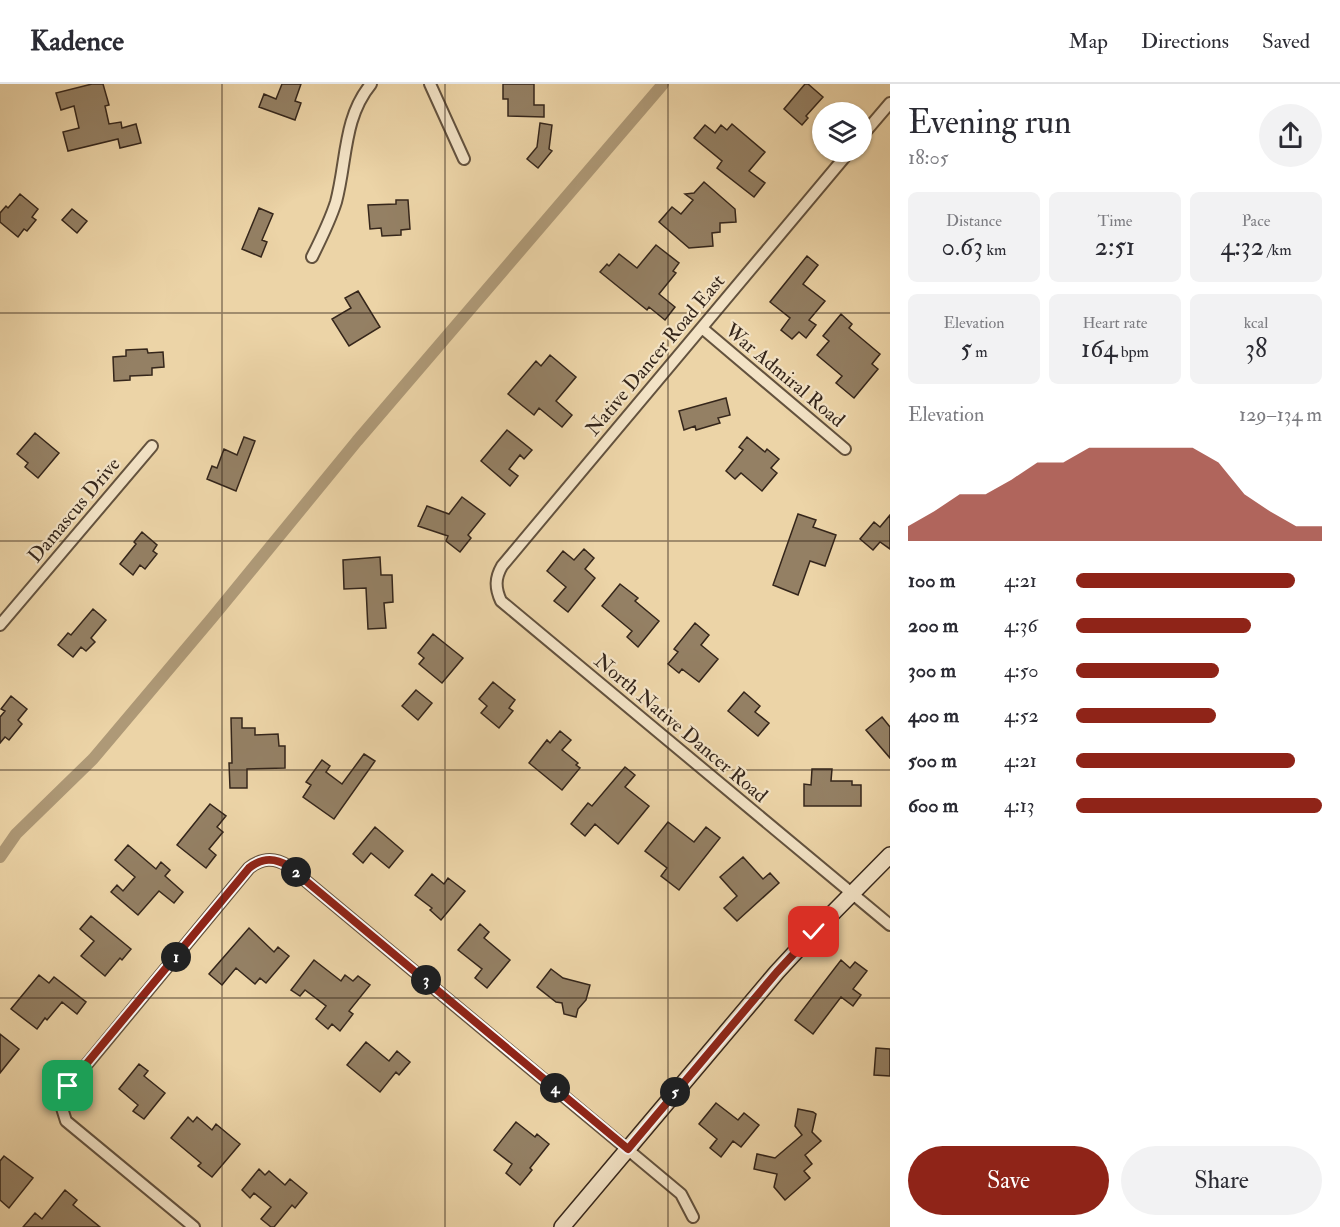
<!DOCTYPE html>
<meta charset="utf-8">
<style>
:root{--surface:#fff;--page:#f2f2f3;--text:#2b2b33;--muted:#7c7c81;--line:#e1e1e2;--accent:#8f2418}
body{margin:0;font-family:"IM FELL Double Pica",serif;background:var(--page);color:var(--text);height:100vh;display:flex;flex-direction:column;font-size:22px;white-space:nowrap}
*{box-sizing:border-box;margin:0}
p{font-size:20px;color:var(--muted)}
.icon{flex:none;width:33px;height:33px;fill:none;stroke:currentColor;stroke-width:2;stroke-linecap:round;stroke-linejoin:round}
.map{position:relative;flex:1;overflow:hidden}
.panel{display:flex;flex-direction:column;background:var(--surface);width:450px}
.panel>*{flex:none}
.tools{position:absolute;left:812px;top:18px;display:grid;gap:12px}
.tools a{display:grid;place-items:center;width:60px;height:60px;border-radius:50%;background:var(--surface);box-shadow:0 2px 4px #0004;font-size:30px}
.pin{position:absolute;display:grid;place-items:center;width:51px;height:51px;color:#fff;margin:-26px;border-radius:12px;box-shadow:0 3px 9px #0006}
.km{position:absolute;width:30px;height:30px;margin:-15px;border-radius:50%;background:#222;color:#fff;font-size:16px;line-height:30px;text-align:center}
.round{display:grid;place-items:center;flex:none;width:63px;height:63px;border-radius:32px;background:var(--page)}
.headline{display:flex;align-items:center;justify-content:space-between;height:102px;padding:0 18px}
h1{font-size:33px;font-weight:600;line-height:45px}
.figures{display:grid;grid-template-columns:repeat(3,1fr);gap:9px;height:102px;padding:6px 18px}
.figures div{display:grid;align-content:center;border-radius:9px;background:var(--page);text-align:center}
.figures b{font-size:26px;font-weight:600}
.figures small{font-size:16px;font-weight:400}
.figures p{font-size:16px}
.chart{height:168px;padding:12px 18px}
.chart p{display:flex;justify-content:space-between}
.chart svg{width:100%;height:108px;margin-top:6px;fill:var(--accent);opacity:.7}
.primary-button{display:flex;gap:12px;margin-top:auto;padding:12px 18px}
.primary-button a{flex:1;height:69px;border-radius:36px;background:var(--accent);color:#fff;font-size:24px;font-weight:600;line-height:69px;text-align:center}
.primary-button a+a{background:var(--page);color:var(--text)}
ul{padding:0 18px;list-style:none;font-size:20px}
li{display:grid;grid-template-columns:96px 72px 1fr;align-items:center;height:45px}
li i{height:15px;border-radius:8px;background:var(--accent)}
header{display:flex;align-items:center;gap:36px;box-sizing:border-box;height:84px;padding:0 30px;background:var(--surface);border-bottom:2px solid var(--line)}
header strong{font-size:28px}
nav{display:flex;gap:33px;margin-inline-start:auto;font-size:21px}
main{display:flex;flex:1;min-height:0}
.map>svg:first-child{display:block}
</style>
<header>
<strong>Kadence</strong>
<nav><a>Map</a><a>Directions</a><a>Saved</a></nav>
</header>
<main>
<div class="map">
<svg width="890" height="1143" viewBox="0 0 890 1143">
<rect width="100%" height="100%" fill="#ecd4a7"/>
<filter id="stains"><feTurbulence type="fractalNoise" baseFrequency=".00333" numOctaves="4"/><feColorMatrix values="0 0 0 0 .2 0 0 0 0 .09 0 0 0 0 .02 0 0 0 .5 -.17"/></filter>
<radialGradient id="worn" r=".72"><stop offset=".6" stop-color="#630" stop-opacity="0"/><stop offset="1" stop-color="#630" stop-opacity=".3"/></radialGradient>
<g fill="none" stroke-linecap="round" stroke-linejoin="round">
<!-- canal -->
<path stroke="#ae9977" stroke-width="12" d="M 0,773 L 16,750 L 93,675 L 212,534 L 357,357 L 663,0"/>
</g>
<!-- building -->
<path fill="#948064" stroke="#35261b" stroke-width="1.5" d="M 92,0 L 103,0 L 109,21 L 105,22 L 109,40 L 121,38 L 122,44 L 136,40 L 141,59 L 120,64 L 118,55 L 68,67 L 63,48 L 79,44 L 74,22 L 61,26 L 56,9 Z
M 282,0 L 301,0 L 295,17 L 301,19 L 295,36 L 259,23 L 264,10 L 276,15 Z
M 503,0 L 534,0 L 534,21 L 544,21 L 544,33 L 508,32 L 508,15 L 503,15 Z
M 805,0 L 808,0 L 823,13 L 806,32 L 808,34 L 802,41 L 784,25 Z
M 540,39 L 552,41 L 549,65 L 552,67 L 538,84 L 527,75 L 537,63 Z
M 732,40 L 765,68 L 749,87 L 765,99 L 754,113 L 717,84 L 722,77 L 694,54 L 705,41 L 715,49 L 721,41 L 727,46 Z
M 704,98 L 735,125 L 736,138 L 720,139 L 720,148 L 712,149 L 713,162 L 689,164 L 659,138 L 672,123 L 681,130 L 693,116 L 685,110 L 694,109 Z
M 20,110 L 38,125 L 32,133 L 36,136 L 27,147 L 24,145 L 18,153 L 0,138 L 0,129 L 6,122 L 8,124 Z
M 396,116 L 408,116 L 410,145 L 401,146 L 401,151 L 382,152 L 381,144 L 370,145 L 368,121 L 396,120 Z
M 259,124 L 273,130 L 262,156 L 267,158 L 261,173 L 242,165 Z
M 72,125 L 87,137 L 77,149 L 62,136 Z
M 656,161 L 679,179 L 673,187 L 676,189 L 659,210 L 675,223 L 665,236 L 649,223 L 647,226 L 600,188 L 607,180 L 609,182 L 619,170 L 637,184 Z
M 807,172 L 818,181 L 803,200 L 825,217 L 809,236 L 816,241 L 806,254 L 799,248 L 792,255 L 781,246 L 790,234 L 770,218 Z
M 358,207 L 380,243 L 349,262 L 332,235 L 351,224 L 345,214 Z
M 841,230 L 852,240 L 849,244 L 880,270 L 872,280 L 878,285 L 854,314 L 836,299 L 842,292 L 817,271 L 829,257 L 823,252 Z
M 147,265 L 148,269 L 163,268 L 164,283 L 152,284 L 152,291 L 130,292 L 130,296 L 114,297 L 113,273 L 126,272 L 126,266 Z
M 550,271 L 576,293 L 556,317 L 572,331 L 562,343 L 539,324 L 534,331 L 508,310 L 536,277 L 541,282 Z
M 726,314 L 730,331 L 718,334 L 720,339 L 696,346 L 695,342 L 684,346 L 679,327 Z
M 507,346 L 532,366 L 524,375 L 520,371 L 509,385 L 518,392 L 510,402 L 481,377 Z
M 35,349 L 59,369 L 38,394 L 25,383 L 28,379 L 17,370 Z
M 244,353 L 255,357 L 236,407 L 207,395 L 212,382 L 217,384 L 224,365 L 237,371 Z
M 747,353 L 765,368 L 767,365 L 779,375 L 771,384 L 777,389 L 762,407 L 741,389 L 735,395 L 726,387 L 743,366 L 739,363 Z
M 462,413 L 485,430 L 468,451 L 471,454 L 460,468 L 446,457 L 448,452 L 418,442 L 427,422 L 449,430 Z
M 798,430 L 816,436 L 813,443 L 836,451 L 825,482 L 810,477 L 798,511 L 773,501 Z
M 890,431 L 890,465 L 880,458 L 873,466 L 860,455 L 874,438 L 880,443 Z
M 142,448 L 157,461 L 153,467 L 157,470 L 145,485 L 140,481 L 133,491 L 120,480 L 136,460 L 134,458 Z
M 584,465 L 594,474 L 585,485 L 595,494 L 568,528 L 554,517 L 566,503 L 547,487 L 563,467 L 574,476 Z
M 380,473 L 381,491 L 392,491 L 393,518 L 384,519 L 386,544 L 368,545 L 366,504 L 344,505 L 343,476 Z
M 620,500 L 638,514 L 635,517 L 659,537 L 638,563 L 627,553 L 632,547 L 602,522 Z
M 93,525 L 106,536 L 91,554 L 95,558 L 86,567 L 81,563 L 73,573 L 58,561 L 68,549 L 71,551 Z
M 695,539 L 709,551 L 701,561 L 718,575 L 699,598 L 682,585 L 679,589 L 668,580 L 678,568 L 674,565 Z
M 433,550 L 463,574 L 442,599 L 419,580 L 424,574 L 418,569 Z
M 493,598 L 515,616 L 509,624 L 513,627 L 499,644 L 481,629 L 487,622 L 479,615 Z
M 416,606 L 432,619 L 418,636 L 402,622 Z
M 744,608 L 760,622 L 755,628 L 769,639 L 758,652 L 728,627 Z
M 11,612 L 27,625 L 18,636 L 22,640 L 9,656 L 5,653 L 0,659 L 0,633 L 5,627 L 1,625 Z
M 882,633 L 890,643 L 890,674 L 866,646 Z
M 231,634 L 242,634 L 242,644 L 255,644 L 255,651 L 278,650 L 279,662 L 285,662 L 285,684 L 247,685 L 247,704 L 230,704 L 229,679 L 232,679 Z
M 560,647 L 571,656 L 562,666 L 578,679 L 576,681 L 580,684 L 562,706 L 529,679 L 547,656 L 550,659 Z
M 364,670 L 375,677 L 334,735 L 303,713 L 311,701 L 306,698 L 322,676 L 330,682 L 326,688 L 342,700 Z
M 625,683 L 635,691 L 625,703 L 649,722 L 618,760 L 595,740 L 585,752 L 571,740 L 588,719 L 592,722 Z
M 812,685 L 832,685 L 831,697 L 852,697 L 852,701 L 861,701 L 861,722 L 804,722 L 804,700 L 811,701 Z
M 210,720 L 226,732 L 217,743 L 223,748 L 209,765 L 216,771 L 206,784 L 177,761 Z
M 668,738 L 694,758 L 706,743 L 720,754 L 679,806 L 661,792 L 667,784 L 645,767 Z
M 375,743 L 403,767 L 389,784 L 371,769 L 363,779 L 353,770 Z
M 128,761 L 156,785 L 161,778 L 170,786 L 165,792 L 183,808 L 174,819 L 159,807 L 138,831 L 111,808 L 117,801 L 123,807 L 135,793 L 115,776 Z
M 743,773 L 763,795 L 770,789 L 779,799 L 737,837 L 724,824 L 737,812 L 720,793 Z
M 432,790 L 444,800 L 448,794 L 465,807 L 441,836 L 430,826 L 432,824 L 415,811 Z
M 91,832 L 131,865 L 122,876 L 120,874 L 105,892 L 81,872 L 94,857 L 80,845 Z
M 480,840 L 489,848 L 484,854 L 510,876 L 487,904 L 475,894 L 482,885 L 458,866 Z
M 249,844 L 274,868 L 278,863 L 289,872 L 266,899 L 260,894 L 255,900 L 236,884 L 222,901 L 209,890 Z
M 314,876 L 341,897 L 345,891 L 353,897 L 358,892 L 370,901 L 349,927 L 353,930 L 340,947 L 332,940 L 328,945 L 316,935 L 326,922 L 305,906 L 300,912 L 291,906 Z
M 841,876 L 850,884 L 855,878 L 867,887 L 853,905 L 861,911 L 853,922 L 841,913 L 813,950 L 795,936 Z
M 551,885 L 563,894 L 590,901 L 586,916 L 578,925 L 576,933 L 564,930 L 562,919 L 556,918 L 537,903 Z
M 39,891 L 49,899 L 54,893 L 86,918 L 77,930 L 62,918 L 47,936 L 45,934 L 37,945 L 11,925 Z
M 0,950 L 19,965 L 0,989 Z
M 366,958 L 389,977 L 397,967 L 410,978 L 399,991 L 396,988 L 380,1008 L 347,981 Z
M 876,964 L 890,965 L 890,992 L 874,991 Z
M 139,980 L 148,987 L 144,992 L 165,1009 L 144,1035 L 133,1027 L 138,1021 L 119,1005 Z
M 716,1019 L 738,1036 L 744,1029 L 759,1041 L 741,1063 L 733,1057 L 721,1073 L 710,1064 L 717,1055 L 699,1040 Z
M 798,1025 L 813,1028 L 816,1030 L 812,1048 L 821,1057 L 805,1071 L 812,1080 L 804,1087 L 810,1094 L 785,1116 L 774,1103 L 777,1090 L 754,1085 L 757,1070 L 775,1074 L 802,1051 L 795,1042 Z
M 188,1033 L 193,1038 L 197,1033 L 212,1046 L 216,1040 L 240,1060 L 212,1093 L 198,1082 L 201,1079 L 171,1054 Z
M 516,1038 L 535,1053 L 537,1050 L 549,1060 L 530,1084 L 532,1086 L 520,1101 L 506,1089 L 512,1080 L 494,1066 Z
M 4,1072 L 33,1094 L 9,1124 L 0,1116 L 0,1077 Z
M 259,1085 L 265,1091 L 269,1087 L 285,1101 L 290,1095 L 307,1109 L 295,1124 L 292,1121 L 274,1143 L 271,1143 L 261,1135 L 271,1123 L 254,1109 L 250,1114 L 242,1106 Z
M 65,1106 L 77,1116 L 73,1121 L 100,1143 L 23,1143 L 35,1129 L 42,1135 Z"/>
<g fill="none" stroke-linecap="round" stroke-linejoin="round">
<!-- street casing -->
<g stroke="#63523e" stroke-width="14">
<path id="street" d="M 430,0 L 464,75
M 861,53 L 890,19
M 849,68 L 502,482 C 495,494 495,504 501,517 L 890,841
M 312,173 C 321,155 330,137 336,118 C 347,77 343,34 371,0
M 702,244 L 845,365
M 0,541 L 152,362
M 194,1143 L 66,1037 L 61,1021 L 63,1009 L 249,784 C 262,774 274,773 288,782 L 681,1110 L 693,1133"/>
</g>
<!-- secondary casing -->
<g stroke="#35261b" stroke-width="18">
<path id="secondary" d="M 562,1143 L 777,888 L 814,848 L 890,771"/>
</g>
<!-- street -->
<use href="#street" stroke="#f3e3c6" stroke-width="10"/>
<!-- secondary -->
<use href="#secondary" stroke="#f3e3c6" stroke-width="15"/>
</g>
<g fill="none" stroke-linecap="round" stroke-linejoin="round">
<!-- route casing -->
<g stroke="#fff" stroke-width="12">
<path id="route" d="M 68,1002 L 249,784 C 262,774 274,773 288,782 L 628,1065 L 777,888 L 814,848"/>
</g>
<!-- route -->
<use href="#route" stroke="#8f2418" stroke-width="8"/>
</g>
<!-- grid -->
<path fill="none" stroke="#35261b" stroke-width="1.5" stroke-opacity="0.55" d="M 222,0 L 222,1143M 445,0 L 445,1143M 668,0 L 668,1143M 0,229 L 890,229M 0,457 L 890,457M 0,686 L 890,686M 0,914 L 890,914"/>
<g text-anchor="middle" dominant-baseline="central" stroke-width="4.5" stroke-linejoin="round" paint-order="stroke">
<!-- street labels -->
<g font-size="20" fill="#35261b" stroke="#f3e3c6">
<text transform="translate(655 271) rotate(-50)">Native Dancer Road East</text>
<text transform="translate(785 291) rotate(40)">War Admiral Road</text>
<text transform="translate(74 426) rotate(-50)">Damascus Drive</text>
<text transform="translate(681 644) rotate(40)">North Native Dancer Road</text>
</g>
</g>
<rect width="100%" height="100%" filter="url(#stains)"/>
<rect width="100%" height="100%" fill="url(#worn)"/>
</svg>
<div class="tools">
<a><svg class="icon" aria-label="layers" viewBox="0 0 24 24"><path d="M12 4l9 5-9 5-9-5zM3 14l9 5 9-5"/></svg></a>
</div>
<div class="pin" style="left:68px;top:1002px;background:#1e9e55"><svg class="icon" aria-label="arrive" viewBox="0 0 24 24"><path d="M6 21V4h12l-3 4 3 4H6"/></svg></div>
<div class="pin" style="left:814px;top:848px;background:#d93025"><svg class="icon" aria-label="check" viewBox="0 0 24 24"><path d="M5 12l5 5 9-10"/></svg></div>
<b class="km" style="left:176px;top:873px">1</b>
<b class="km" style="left:296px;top:788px">2</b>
<b class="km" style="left:426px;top:896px">3</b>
<b class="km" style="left:555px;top:1004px">4</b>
<b class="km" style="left:675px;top:1008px">5</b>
</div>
<section class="panel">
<div class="headline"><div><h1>Evening run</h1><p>18:05</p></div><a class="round"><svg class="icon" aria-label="share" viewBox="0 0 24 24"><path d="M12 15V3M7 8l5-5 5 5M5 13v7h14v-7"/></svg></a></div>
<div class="figures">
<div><p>Distance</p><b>0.63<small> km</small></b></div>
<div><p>Time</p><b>2:51</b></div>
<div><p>Pace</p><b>4:32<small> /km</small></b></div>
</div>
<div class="figures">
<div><p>Elevation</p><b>5<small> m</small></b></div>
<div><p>Heart rate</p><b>164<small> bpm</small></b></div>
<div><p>kcal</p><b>38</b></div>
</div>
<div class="chart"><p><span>Elevation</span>129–134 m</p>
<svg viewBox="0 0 160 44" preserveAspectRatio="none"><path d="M0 44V38L10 32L20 25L30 25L40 19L50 12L60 12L70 6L80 6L90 6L100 6L110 6L120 12L130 25L140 32L150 38L160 38V44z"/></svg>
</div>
<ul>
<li><b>100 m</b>4:21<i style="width:89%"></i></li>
<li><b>200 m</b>4:36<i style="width:71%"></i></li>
<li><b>300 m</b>4:50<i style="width:58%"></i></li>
<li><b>400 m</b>4:52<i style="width:57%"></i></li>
<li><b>500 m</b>4:21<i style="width:89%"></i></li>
<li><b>600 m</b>4:13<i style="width:100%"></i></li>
</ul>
<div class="primary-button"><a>Save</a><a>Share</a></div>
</section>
</main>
